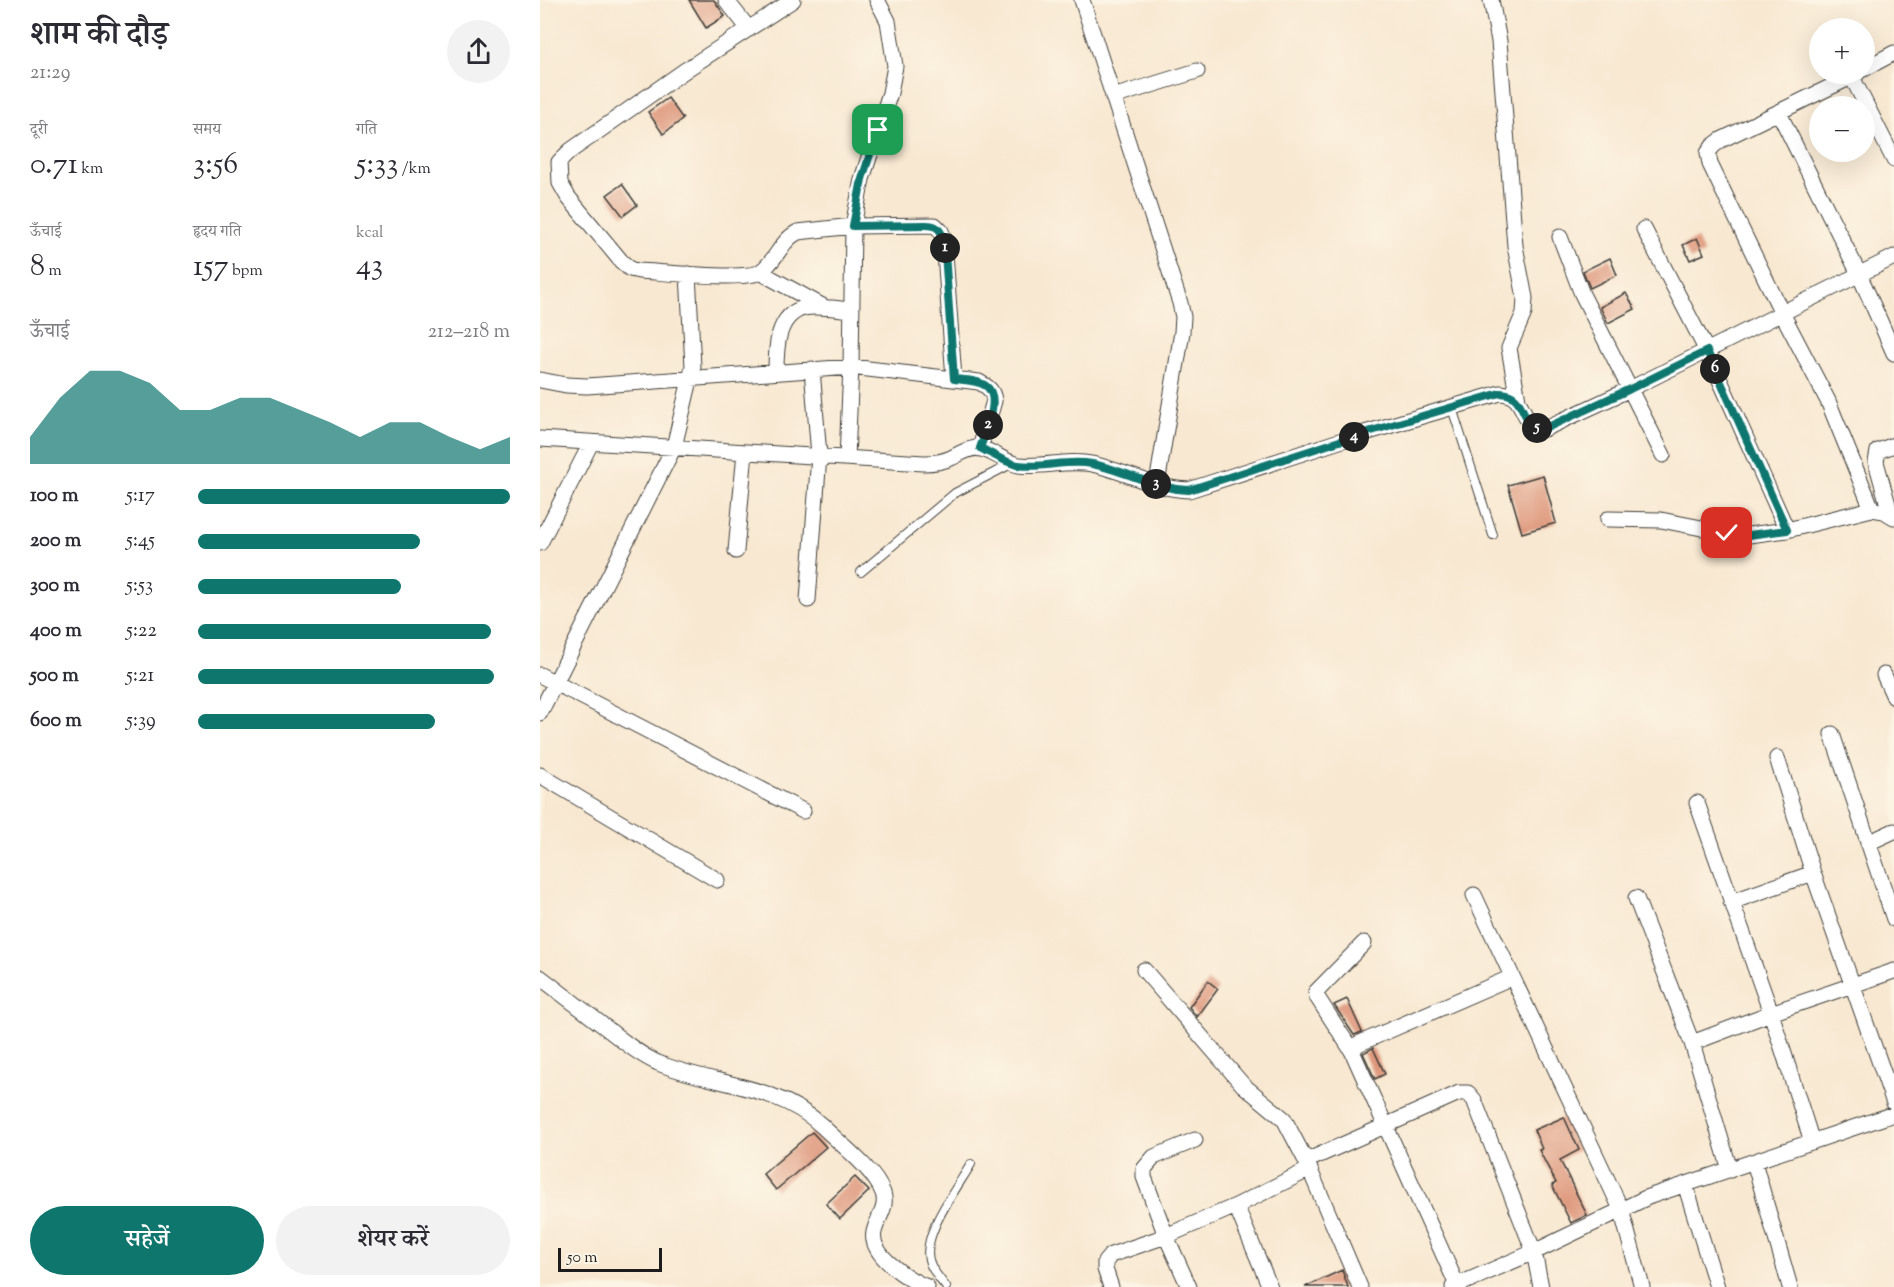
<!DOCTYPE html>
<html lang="hi">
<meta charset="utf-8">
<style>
:root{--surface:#fff;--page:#f2f2f3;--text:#2b2b33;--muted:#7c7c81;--accent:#0f766e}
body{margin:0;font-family:"Sorts Mill Goudy","Noto Serif Devanagari",serif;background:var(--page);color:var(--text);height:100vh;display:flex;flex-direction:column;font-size:22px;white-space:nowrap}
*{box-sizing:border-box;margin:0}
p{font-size:20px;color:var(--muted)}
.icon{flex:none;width:33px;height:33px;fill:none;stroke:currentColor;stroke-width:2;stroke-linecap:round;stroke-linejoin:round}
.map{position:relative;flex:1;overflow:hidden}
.side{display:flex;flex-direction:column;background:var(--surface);width:540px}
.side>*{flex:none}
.tools{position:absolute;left:1269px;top:18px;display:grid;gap:12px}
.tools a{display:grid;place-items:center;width:66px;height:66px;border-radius:50%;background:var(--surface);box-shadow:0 6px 24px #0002;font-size:30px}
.scale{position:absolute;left:18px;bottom:15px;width:104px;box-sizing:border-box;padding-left:6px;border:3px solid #1c1c1c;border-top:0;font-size:16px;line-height:21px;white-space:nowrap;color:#1c1c1c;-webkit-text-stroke:4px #fcf5e5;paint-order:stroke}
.pin{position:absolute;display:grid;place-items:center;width:51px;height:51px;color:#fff;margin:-26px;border-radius:12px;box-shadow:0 3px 9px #0006}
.km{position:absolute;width:30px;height:30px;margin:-15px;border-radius:50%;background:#222;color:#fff;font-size:16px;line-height:30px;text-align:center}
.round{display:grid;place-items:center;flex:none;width:63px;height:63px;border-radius:32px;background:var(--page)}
.head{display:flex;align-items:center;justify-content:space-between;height:102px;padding:0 30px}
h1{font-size:33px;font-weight:600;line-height:45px}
.metrics{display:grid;grid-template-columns:repeat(3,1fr);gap:9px;height:102px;padding:6px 30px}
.metrics div{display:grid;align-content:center}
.metrics b{font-size:30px;font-weight:600}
.metrics small{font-size:16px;font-weight:400}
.metrics p{font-size:16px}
.chart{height:168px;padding:12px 30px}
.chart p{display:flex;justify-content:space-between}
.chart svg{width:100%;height:108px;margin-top:6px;fill:var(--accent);opacity:.7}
.action{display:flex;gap:12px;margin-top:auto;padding:12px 30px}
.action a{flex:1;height:69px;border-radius:36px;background:var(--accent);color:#fff;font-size:24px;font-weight:600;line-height:69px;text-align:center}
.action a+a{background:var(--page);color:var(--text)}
ul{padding:0 30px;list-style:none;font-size:20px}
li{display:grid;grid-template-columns:96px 72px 1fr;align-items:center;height:45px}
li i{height:15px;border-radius:8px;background:var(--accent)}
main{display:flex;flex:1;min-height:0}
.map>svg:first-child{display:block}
</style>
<main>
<section class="side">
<div class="head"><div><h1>शाम की दौड़</h1><p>21:29</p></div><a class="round"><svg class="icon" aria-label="share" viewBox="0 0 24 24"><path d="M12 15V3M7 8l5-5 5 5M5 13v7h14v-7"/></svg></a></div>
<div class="metrics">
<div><p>दूरी</p><b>0.71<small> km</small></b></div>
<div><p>समय</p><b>3:56</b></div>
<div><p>गति</p><b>5:33<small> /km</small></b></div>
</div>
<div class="metrics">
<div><p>ऊँचाई</p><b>8<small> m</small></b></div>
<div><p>हृदय गति</p><b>157<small> bpm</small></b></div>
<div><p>kcal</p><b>43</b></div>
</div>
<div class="chart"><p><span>ऊँचाई</span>212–218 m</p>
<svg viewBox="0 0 160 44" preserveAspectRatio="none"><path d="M0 44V33L10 17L20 6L30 6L40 11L50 22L60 22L70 17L80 17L90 22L100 27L110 33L120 27L130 27L140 33L150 38L160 33V44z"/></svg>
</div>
<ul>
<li><b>100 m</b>5:17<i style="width:100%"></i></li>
<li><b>200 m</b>5:45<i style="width:71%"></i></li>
<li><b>300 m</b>5:53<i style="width:65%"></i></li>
<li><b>400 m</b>5:22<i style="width:94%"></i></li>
<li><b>500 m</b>5:21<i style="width:95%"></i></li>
<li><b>600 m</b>5:39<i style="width:76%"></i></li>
</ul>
<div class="action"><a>सहेजें</a><a>शेयर करें</a></div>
</section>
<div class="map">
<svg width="1354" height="1287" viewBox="0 0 1354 1287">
<rect width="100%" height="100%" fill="#fcf5e5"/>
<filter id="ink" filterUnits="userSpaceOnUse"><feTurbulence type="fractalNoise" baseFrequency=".0167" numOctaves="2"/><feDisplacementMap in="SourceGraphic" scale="12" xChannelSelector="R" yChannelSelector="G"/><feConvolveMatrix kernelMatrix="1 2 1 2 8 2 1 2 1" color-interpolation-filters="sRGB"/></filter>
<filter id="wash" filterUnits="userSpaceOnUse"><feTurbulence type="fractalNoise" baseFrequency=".008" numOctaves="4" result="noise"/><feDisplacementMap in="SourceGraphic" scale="24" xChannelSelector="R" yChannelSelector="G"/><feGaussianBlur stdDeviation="1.35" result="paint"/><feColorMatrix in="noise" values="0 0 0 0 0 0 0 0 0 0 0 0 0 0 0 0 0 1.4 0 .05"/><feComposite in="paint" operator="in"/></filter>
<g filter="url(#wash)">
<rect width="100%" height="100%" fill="#f8e8d1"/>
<g id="blocks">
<!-- building -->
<path fill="#de977b" d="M 149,0 L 174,0 L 185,16 L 166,28 Z
M 128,98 L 143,119 L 123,134 L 108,112 Z
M 82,184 L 97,205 L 83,216 L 67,195 Z
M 1157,238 L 1164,254 L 1150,260 L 1143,245 Z
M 1070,258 L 1077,275 L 1050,288 L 1043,271 Z
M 1086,293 L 1095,309 L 1068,323 L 1060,307 Z
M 1003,475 L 1016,523 L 982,533 L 968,485 Z
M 668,981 L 678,989 L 657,1017 L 649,1007 Z
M 807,999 L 822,1032 L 814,1035 L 794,1005 Z
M 833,1048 L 845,1074 L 835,1079 L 823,1053 Z
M 1024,1117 L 1039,1150 L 1020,1160 L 1047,1215 L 1031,1223 L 1012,1185 L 1016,1183 L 999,1150 L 1002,1149 L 994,1130 Z
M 272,1132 L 286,1147 L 236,1190 L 223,1174 Z
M 315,1177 L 329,1191 L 300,1219 L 286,1204 Z
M 802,1270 L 808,1287 L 765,1287 Z"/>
</g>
</g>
<g filter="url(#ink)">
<use href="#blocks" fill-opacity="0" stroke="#3d3b37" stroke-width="1.5"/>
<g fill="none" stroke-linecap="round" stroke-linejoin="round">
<!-- lane casing -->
<g stroke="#3d3b37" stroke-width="10">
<path id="lane" d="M 912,408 L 953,535
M 321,572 L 415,493 L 471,464
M 406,1287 C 401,1280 393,1272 390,1263 C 379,1237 418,1187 431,1164"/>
</g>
<!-- street casing -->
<g stroke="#3d3b37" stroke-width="17">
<path id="street" d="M 186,0 L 209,29
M 253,0 L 147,69 L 30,151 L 19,162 L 20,183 L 28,197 L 81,261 L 90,269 L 99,271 C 121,272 205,281 220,272 C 236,262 241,240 258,232 L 313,226 L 395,225 L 401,231 L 404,239 L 414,379
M 542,0 L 640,303 L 643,317 L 642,332 L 617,484
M 951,0 L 959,41 L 975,246 L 985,298 L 984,313 L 969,348 L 978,400
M 1324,69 L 1354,53
M 1317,74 L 1181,140 L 1173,146 L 1168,153 L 1170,164 L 1242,313 L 1288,401 L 1332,509
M 1312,77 L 1354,160
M 573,97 L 657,71
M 1239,113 L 1319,274 L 1354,353
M 1104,229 L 1167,351 L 1247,530
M 1020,237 L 1042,294 L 1123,455
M 220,272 L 284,307
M 236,372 C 236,350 236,315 264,308 C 279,305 297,309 312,310
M 0,380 L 26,385 L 47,386 L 311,367 L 439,382 C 448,387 453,390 454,401 L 440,448
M 0,439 L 384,463 C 393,463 402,462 411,458 C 420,454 430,446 441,449 C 454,451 465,463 479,465 C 503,468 527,459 552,464 C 585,471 615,489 649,490 L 818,435 L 960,393 C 989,394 977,425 1004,429 L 1090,389 L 1354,257
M 307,458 L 311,367 L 313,226 L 322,179 L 350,93 L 355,66 L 348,21 L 337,0
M 1351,515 L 1336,462 L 1338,451 L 1354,445
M 1068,519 L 1121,520 L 1187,533 L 1209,535 L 1247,530 L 1332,509 L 1344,511 L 1354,517
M 0,543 L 51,443
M 196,551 L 205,452
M 268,600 L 279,456 L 272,369
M 0,675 L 263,811
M 1344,675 L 1354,697
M 0,713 L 134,447 L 153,367 L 148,274
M 1292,734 L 1354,919
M 1237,758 L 1273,873 L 1354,1103
M 0,775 L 177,880
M 1157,803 L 1231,1013 L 1272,1142
M 1328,843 L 1354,831
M 934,895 L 1081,1209 L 1102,1287
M 1096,898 L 1152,1043 L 1190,1170
M 1191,902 L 1273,873
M 604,970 L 703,1085 L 744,1119 L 766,1161 L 820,1287
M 0,977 C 22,994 43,1010 65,1027 C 82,1040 98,1054 118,1063 C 172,1085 238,1084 282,1126 C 300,1144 334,1169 343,1193 C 348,1208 337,1218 334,1232 C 329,1255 369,1280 387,1287
M 1152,1043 L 1231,1013 L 1354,971
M 812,1051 L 777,997 L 776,992 L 824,943
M 766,1161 L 919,1093 L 928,1093 L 934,1100 L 994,1252 L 1001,1287
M 1214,1162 L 1250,1287
M 1145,1184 L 1177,1287
M 696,1206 L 730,1287
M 917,1285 L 812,1051 L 818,1044 L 972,977
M 571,1287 L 565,1269 L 565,1262 L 571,1255 L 626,1236 L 696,1206 L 770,1169
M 649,1287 L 626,1236 L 604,1177 L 604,1169 L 614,1157 L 655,1140
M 913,1287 L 994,1252 L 1108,1197 L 1354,1114"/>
</g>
<!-- lane -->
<use href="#lane" stroke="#fff" stroke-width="8"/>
<!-- street -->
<use href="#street" stroke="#fff" stroke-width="15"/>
</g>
</g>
<g fill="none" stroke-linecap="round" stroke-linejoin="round" filter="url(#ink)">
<!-- route casing -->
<g stroke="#fff" stroke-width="12">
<path id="route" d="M 338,130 L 322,179 L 313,226 L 386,225 C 397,225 400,229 404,239 L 414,379 C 424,380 438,380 446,386 C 462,397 445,433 440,448 C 453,454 465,463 478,465 C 502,469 527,459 552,464 C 585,470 615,489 649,490 L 818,435 L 960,393 C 989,394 976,424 1004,429 L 1090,389 L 1167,351 L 1247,530 L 1209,535 L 1187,533"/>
</g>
<!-- route -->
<use href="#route" stroke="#0f766e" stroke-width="8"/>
</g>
</svg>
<div class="tools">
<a>+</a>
<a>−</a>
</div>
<div class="scale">50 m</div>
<div class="pin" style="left:338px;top:130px;background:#1e9e55"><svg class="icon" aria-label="arrive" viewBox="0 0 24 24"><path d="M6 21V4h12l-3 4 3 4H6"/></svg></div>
<div class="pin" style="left:1187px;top:533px;background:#d93025"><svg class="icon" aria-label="check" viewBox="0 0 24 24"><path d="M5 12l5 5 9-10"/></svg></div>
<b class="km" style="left:405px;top:248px">1</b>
<b class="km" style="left:448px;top:425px">2</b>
<b class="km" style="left:616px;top:484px">3</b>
<b class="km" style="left:814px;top:437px">4</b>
<b class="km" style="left:997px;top:428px">5</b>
<b class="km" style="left:1175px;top:369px">6</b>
</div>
</main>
